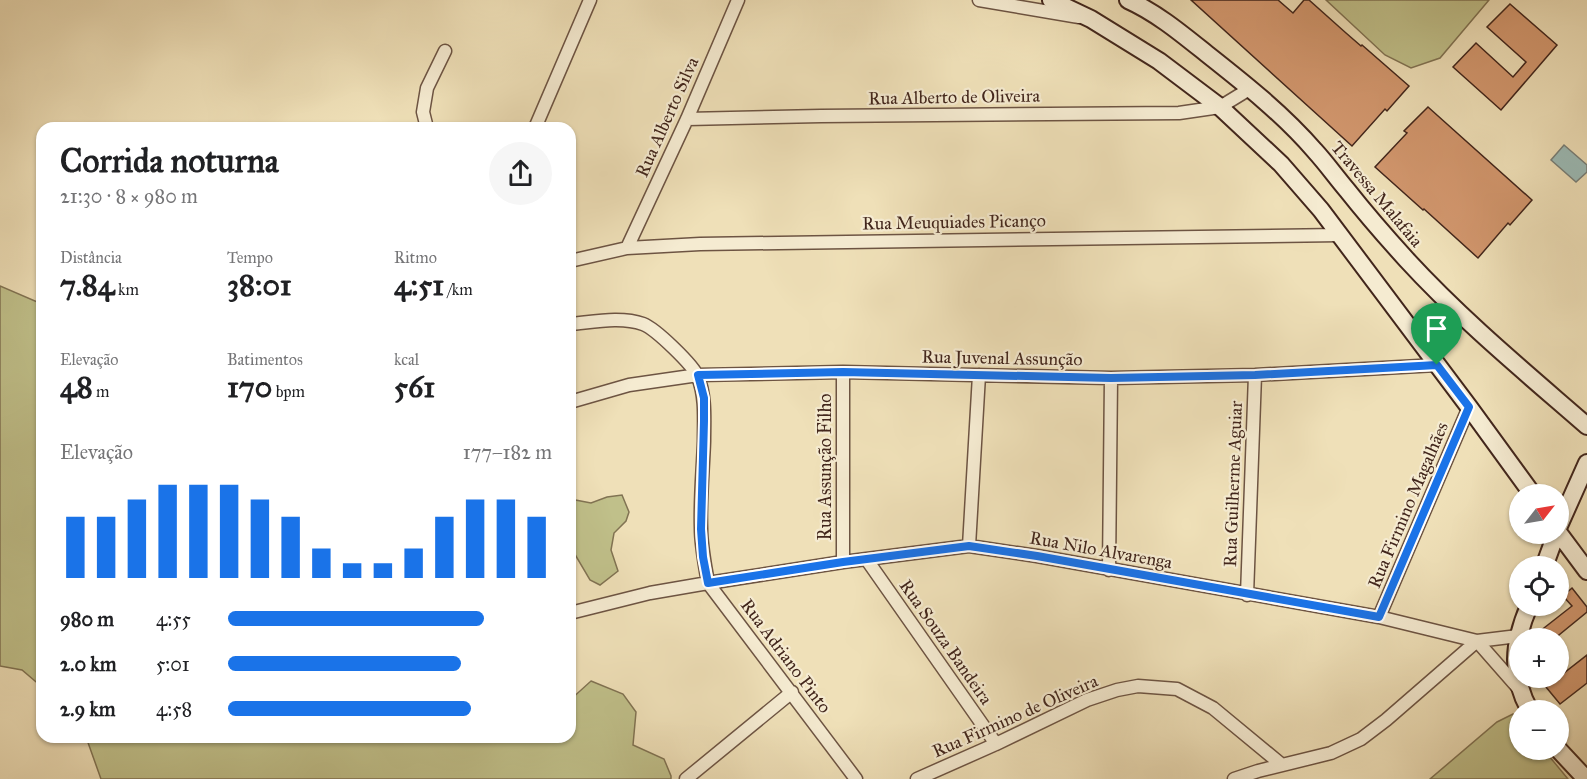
<!DOCTYPE html>
<html lang="pt">
<meta charset="utf-8">
<style>
:root{--surface:#fff;--page:#f6f6f6;--text:#202124;--muted:#757577;--accent:#1a73e8}
body{margin:0;font-family:"IM FELL Great Primer",serif;background:var(--page);color:var(--text);height:100vh;display:flex;flex-direction:column;font-size:22px;white-space:nowrap}
*{box-sizing:border-box;margin:0}
p{font-size:20px;color:var(--muted)}
.icon{flex:none;width:33px;height:33px;fill:none;stroke:currentColor;stroke-width:2;stroke-linecap:round;stroke-linejoin:round}
.map{position:relative;flex:1;overflow:hidden}
.sheet{position:absolute;left:36px;top:122px;width:540px;height:621px;display:flex;flex-direction:column;background:var(--surface);border-radius:18px;box-shadow:0 2px 4px #0004}
.sheet>*{flex:none}
.needle{width:39px;rotate:59deg}
.fabs{position:absolute;left:1509px;top:484px;display:grid;gap:12px}
.fabs a{display:grid;place-items:center;width:60px;height:60px;border-radius:50%;background:var(--surface);box-shadow:0 2px 4px #0004;font-size:30px}
.pin{position:absolute;display:grid;place-items:center;width:51px;height:51px;color:#fff;margin:-62px -26px;border-radius:50% 50% 50% 0;rotate:-45deg;box-shadow:0 0 6px #0007}
.pin .icon{rotate:45deg}
.round{display:grid;place-items:center;flex:none;width:63px;height:63px;border-radius:32px;background:var(--page)}
.headline{display:flex;align-items:center;justify-content:space-between;height:102px;padding:0 24px}
h1{font-size:33px;font-weight:800;line-height:45px}
.stats{display:grid;grid-template-columns:repeat(3,1fr);gap:9px;height:102px;padding:6px 24px}
.stats div{display:grid;align-content:center}
.stats b{font-size:30px;font-weight:800}
.stats small{font-size:16px;font-weight:400}
.stats p{font-size:16px}
.chart{height:168px;padding:12px 24px}
.chart p{display:flex;justify-content:space-between}
.chart svg{width:100%;height:108px;margin-top:6px;stroke:var(--accent);stroke-width:6}
ul{padding:0 24px;list-style:none;font-size:20px}
li{display:grid;grid-template-columns:96px 72px 1fr;align-items:center;height:45px}
li i{height:15px;border-radius:8px;background:var(--accent)}
.map>svg:first-child{display:block}
</style>
<div class="map">
<svg width="1587" height="779" viewBox="0 0 1587 779">
<rect width="100%" height="100%" fill="#efe0b8"/>
<filter id="stains"><feTurbulence type="fractalNoise" baseFrequency=".00333" numOctaves="4"/><feColorMatrix values="0 0 0 0 .2 0 0 0 0 .09 0 0 0 0 .02 0 0 0 .5 -.17"/></filter>
<radialGradient id="worn" r=".72"><stop offset=".6" stop-color="#630" stop-opacity="0"/><stop offset="1" stop-color="#630" stop-opacity=".3"/></radialGradient>
<!-- green -->
<path fill="#c0c08a" stroke="#817353" stroke-width="1.5" d="M 1326,0 L 1489,0 L 1440,58 L 1411,68 L 1385,55 Z
M 0,286 L 42,304 L 42,687 L 22,670 L 0,666 Z
M 622,495 L 629,512 L 626,521 L 614,533 L 611,550 L 618,571 L 600,585 L 590,580 L 570,546 L 570,499 L 591,503 L 607,497 Z
M 591,681 L 623,694 L 636,712 L 633,745 L 664,759 L 671,776 L 671,779 L 101,779 L 86,737 L 570,736 L 570,700 Z
M 1513,714 L 1519,722 L 1520,750 L 1544,750 L 1568,779 L 1430,779 L 1497,722 Z"/>
<!-- water -->
<path fill="#9cbbb6" stroke="#787f78" stroke-width="1.5" d="M 1564,145 L 1587,165 L 1587,172 L 1576,182 L 1551,160 Z"/>
<!-- building -->
<path fill="#d2976e" stroke="#42261c" stroke-width="1.5" d="M 1191,0 L 1278,0 L 1293,13 L 1304,0 L 1309,0 L 1346,33 L 1361,46 L 1362,45 L 1409,86 L 1387,111 L 1385,109 L 1352,146 Z
M 1510,4 L 1557,45 L 1501,110 L 1453,67 L 1476,43 L 1513,77 L 1526,62 L 1487,27 Z
M 1428,107 L 1532,200 L 1510,225 L 1508,223 L 1478,258 L 1424,209 L 1423,210 L 1375,167 L 1407,133 L 1404,131 Z
M 1572,588 L 1587,607 L 1587,612 L 1554,639 L 1530,639 L 1572,606 L 1563,596 Z
M 1587,655 L 1587,683 L 1560,704 L 1546,687 Z"/>
<g fill="none" stroke-linecap="round" stroke-linejoin="round">
<!-- street casing -->
<g stroke="#6d5443" stroke-width="15">
<path id="street" d="M 979,0 L 1079,17
M 687,119 L 821,116 L 1179,113 L 1220,107 L 1251,88
M 427,128 L 423,112 L 427,88 L 445,51
M 535,128 L 590,0
M 627,248 L 687,119 L 738,0
M 570,261 L 627,248 L 700,244 L 1340,235
M 570,324 C 593,322 621,316 643,324 C 656,329 693,365 698,377 C 706,397 704,420 704,441 C 703,470 700,499 701,528 C 701,546 705,565 708,583 L 856,779
M 570,402 L 629,385 L 698,375 L 843,372 L 1111,378 L 1255,375 L 1437,365
M 969,546 L 979,375
M 867,560 L 996,744
M 843,562 L 843,372
M 1109,570 L 1111,378
M 1247,595 L 1255,375
M 570,613 L 650,593 L 708,583 L 843,562 L 969,546 L 1037,556 L 1379,617 L 1477,641 L 1518,636
M 1379,617 L 1469,407
M 686,779 L 792,692
M 917,779 L 996,744 L 1087,700 L 1117,690 L 1138,686 L 1177,689 L 1213,708 L 1282,765
M 1234,779 L 1258,771 L 1331,753 L 1361,739 L 1386,720 L 1477,641 L 1520,690"/>
</g>
<!-- secondary casing -->
<g stroke="#42261c" stroke-width="20">
<path id="secondary" d="M 1051,0 L 1091,19 L 1159,61 L 1220,107 L 1281,164 L 1321,210 L 1469,407 L 1533,495
M 1128,0 C 1157,13 1182,34 1207,54 C 1245,84 1283,114 1315,151 C 1326,163 1336,177 1347,190 C 1366,214 1386,237 1406,259 C 1462,320 1525,372 1587,426
M 1558,528 L 1587,463
M 1558,532 L 1587,571
M 1544,567 L 1556,534
M 1529,606 C 1513,643 1510,675 1530,711
M 1558,749 L 1586,779"/>
</g>
<!-- street -->
<use href="#street" stroke="#f5ebd1" stroke-width="12"/>
<!-- secondary -->
<use href="#secondary" stroke="#f5ebd1" stroke-width="16"/>
</g>
<g fill="none" stroke-linecap="round" stroke-linejoin="round">
<!-- route casing -->
<g stroke="#fff" stroke-width="12">
<path id="route" d="M 1437,365 L 1469,407 L 1379,617 L 1037,556 L 969,546 L 843,562 L 708,583 L 703,557 L 701,529 L 704,421 L 704,398 L 698,375 L 843,372 L 1111,378 L 1255,375 Z"/>
</g>
<!-- route -->
<use href="#route" stroke="#1a73e8" stroke-width="8"/>
</g>
<g text-anchor="middle" dominant-baseline="central" stroke-width="4.5" stroke-linejoin="round" paint-order="stroke">
<!-- street labels -->
<g font-size="18" fill="#42261c" stroke="#f5ebd1">
<text transform="translate(954 97) rotate(-1)">Rua Alberto de Oliveira</text>
<text transform="translate(667 117) rotate(-66)">Rua Alberto Silva</text>
<text transform="translate(1377 194) rotate(50)">Travessa Malafaia</text>
<text transform="translate(954 222) rotate(-1)">Rua Meuquiades Picanço</text>
<text transform="translate(1002 358) rotate(1)">Rua Juvenal Assunção</text>
<text transform="translate(825 467) rotate(-90)">Rua Assunção Filho</text>
<text transform="translate(1233 484) rotate(-88)">Rua Guilherme Aguiar</text>
<text transform="translate(1408 505) rotate(-67)">Rua Firmino Magalhães</text>
<text transform="translate(1101 550) rotate(10)">Rua Nilo Alvarenga</text>
<text transform="translate(946 642) rotate(55)">Rua Souza Bandeira</text>
<text transform="translate(786 656) rotate(53)">Rua Adriano Pinto</text>
<text transform="translate(1015 716) rotate(-24)">Rua Firmino de Oliveira</text>
</g>
</g>
<rect width="100%" height="100%" filter="url(#stains)"/>
<rect width="100%" height="100%" fill="url(#worn)"/>
</svg>
<div class="fabs">
<a><svg class="needle" viewBox="-14 -14 28 28"><path d="M0-13l5 13h-10z" fill="#e53935"/><path d="M0 13l5-13h-10z" fill="#757577"/></svg></a>
<a><svg class="icon" aria-label="locate" viewBox="0 0 24 24"><circle cx="12" cy="12" r="6"/><path d="M12 2v4M12 18v4M2 12h4M18 12h4"/></svg></a>
<a>+</a>
<a>−</a>
</div>
<div class="pin" style="left:1437px;top:365px;background:#1e9e55"><svg class="icon" aria-label="arrive" viewBox="0 0 24 24"><path d="M6 21V4h12l-3 4 3 4H6"/></svg></div>
<section class="sheet">
<div class="headline"><div><h1>Corrida noturna</h1><p>21:30 · 8 × 980 m</p></div><a class="round"><svg class="icon" aria-label="share" viewBox="0 0 24 24"><path d="M12 15V3M7 8l5-5 5 5M5 13v7h14v-7"/></svg></a></div>
<div class="stats">
<div><p>Distância</p><b>7.84<small> km</small></b></div>
<div><p>Tempo</p><b>38:01</b></div>
<div><p>Ritmo</p><b>4:51<small> /km</small></b></div>
</div>
<div class="stats">
<div><p>Elevação</p><b>48<small> m</small></b></div>
<div><p>Batimentos</p><b>170<small> bpm</small></b></div>
<div><p>kcal</p><b>561</b></div>
</div>
<div class="chart"><p><span>Elevação</span>177–182 m</p>
<svg viewBox="0 0 160 44" preserveAspectRatio="none"><path d="M5 44V19M15 44V19M25 44V12M35 44V6M45 44V6M55 44V6M65 44V12M75 44V19M85 44V32M95 44V38M105 44V38M115 44V32M125 44V19M135 44V12M145 44V12M155 44V19"/></svg>
</div>
<ul>
<li><b>980 m</b>4:55<i style="width:79%"></i></li>
<li><b>2.0 km</b>5:01<i style="width:72%"></i></li>
<li><b>2.9 km</b>4:58<i style="width:75%"></i></li>
</ul>
</section>
</div>
